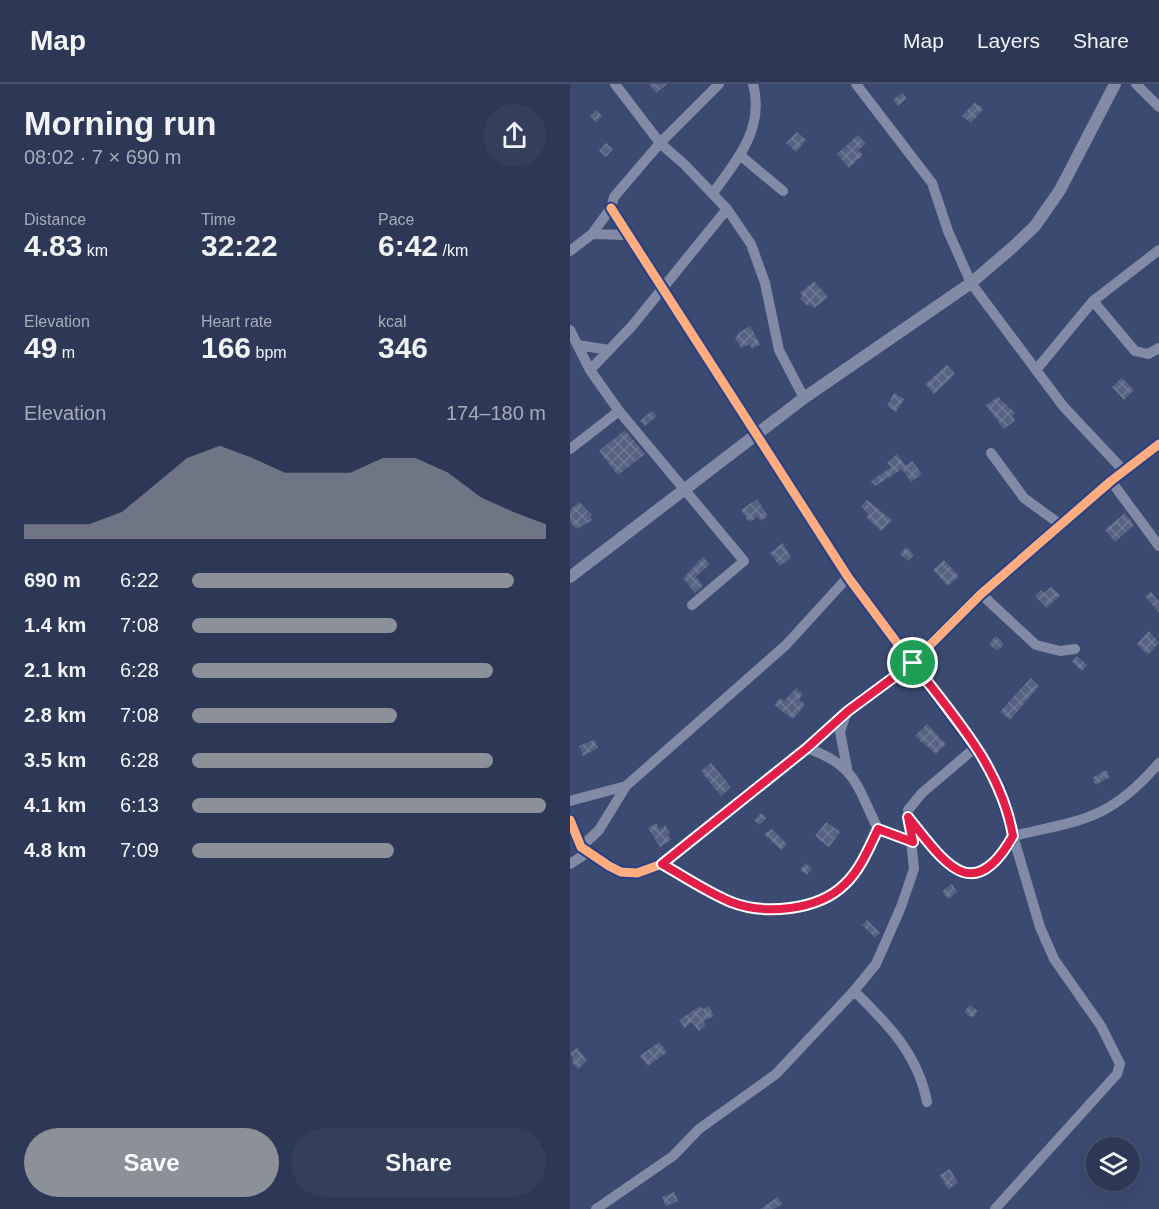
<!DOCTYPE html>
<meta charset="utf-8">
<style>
:root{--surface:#2c3855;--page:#343f5b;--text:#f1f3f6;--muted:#a6acb9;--line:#48526c;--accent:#8c9099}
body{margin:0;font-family:Arial,sans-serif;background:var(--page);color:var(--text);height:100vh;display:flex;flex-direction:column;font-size:22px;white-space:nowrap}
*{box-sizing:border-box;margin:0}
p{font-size:20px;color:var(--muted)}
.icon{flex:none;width:33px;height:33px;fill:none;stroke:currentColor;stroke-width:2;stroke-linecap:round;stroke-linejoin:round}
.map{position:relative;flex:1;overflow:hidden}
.details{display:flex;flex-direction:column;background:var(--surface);width:570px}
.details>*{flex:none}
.tools{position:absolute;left:516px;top:1053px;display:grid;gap:12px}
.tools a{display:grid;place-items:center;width:54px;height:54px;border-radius:50%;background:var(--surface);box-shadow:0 6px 24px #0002,0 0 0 2px var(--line);font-size:30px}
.pin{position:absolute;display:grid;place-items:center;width:51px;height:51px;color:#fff;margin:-26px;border:3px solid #fff;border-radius:50%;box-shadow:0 2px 6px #0007}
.round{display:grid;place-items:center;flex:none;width:63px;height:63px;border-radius:32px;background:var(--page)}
.overview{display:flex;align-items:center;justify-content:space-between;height:102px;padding:0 24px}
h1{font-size:33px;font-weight:800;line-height:45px}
.figures{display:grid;grid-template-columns:repeat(3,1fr);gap:9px;height:102px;padding:6px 24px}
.figures div{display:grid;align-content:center}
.figures b{font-size:30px;font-weight:800}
.figures small{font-size:16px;font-weight:400}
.figures p{font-size:16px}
.chart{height:168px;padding:12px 24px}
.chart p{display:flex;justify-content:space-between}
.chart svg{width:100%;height:108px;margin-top:6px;fill:var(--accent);opacity:.7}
.button{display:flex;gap:12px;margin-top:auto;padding:12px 24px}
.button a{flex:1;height:69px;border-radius:36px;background:var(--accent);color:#fff;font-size:24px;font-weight:800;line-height:69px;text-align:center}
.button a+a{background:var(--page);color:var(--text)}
ul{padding:0 24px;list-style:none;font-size:20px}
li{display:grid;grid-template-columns:96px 72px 1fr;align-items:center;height:45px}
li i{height:15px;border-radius:8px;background:var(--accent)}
header{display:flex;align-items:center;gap:36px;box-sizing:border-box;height:84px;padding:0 30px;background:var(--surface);border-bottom:2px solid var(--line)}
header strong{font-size:28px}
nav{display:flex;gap:33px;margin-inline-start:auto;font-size:21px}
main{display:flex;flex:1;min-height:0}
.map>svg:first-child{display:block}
</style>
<header>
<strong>Map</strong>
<nav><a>Map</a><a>Layers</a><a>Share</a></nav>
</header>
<main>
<section class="details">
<div class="overview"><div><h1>Morning run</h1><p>08:02 · 7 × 690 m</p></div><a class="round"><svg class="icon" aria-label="share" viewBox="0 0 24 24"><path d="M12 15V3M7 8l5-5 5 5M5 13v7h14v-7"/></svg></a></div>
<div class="figures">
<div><p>Distance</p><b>4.83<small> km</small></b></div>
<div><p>Time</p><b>32:22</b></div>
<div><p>Pace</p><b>6:42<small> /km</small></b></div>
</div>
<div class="figures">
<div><p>Elevation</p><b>49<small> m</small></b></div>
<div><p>Heart rate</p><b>166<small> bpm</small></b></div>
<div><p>kcal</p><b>346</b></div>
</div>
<div class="chart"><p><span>Elevation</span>174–180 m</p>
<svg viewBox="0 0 160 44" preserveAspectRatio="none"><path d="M0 44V38L10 38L20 38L30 33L40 22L50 11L60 6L70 11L80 17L90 17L100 17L110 11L120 11L130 17L140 27L150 33L160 38V44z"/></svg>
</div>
<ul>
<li><b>690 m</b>6:22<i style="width:91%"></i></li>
<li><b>1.4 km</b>7:08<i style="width:58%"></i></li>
<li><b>2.1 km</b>6:28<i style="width:85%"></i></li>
<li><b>2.8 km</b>7:08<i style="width:58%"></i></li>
<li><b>3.5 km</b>6:28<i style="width:85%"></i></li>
<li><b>4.1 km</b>6:13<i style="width:100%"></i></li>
<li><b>4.8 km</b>7:09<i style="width:57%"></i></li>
</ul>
<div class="button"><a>Save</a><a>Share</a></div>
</section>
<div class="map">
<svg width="589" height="1125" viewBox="0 0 589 1125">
<defs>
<pattern id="building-cross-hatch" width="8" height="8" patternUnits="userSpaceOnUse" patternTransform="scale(1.5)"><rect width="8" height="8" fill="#566281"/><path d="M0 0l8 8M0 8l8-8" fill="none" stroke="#6f7a94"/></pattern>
</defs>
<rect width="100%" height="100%" fill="#3b4a71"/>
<!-- building -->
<path fill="url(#building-cross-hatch)" d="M 79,0 L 97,0 L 86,9 Z
M 332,9 L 337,14 L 328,22 L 323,16 Z
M 405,18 L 413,25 L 401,39 L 392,32 Z
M 26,26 L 32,32 L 26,38 L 20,32 Z
M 227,48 L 236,56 L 226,68 L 216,59 Z
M 288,51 L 296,60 L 288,66 L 293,71 L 279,84 L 267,70 Z
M 36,59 L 43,65 L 36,73 L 29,67 Z
M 244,197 L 258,213 L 244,224 L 240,220 L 237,222 L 230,214 L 233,212 L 230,209 Z
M 180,242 L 190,260 L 182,265 L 179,260 L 171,264 L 165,254 L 168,252 L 167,250 Z
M 377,281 L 385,290 L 364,310 L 355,300 Z
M 552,294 L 564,306 L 554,316 L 542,303 Z
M 324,309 L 334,315 L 326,328 L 317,322 Z
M 428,313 L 445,329 L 442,332 L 445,336 L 434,345 L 416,321 Z
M 82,327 L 87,332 L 75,342 L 70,337 Z
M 55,346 L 75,370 L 48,391 L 29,367 Z
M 327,370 L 336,382 L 342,377 L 352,390 L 341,398 L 332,385 L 305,402 L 301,397 L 321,383 L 317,379 Z
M 187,415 L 198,432 L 191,437 L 188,433 L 179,438 L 171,426 Z
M 297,416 L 322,436 L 311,447 L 296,433 L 299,431 L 291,422 Z
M 9,418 L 22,431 L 20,433 L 22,436 L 7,445 L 0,438 L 0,426 Z
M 555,429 L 564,441 L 545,458 L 535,446 Z
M 213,459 L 221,474 L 210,482 L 200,469 Z
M 336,463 L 344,471 L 338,477 L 330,470 Z
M 133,473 L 140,480 L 126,493 L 133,502 L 125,509 L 113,494 Z
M 374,476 L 389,492 L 378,502 L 363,486 Z
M 481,503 L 490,511 L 477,524 L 465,512 L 471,506 L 474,509 Z
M 581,508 L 589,518 L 589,529 L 575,512 Z
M 579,547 L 589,559 L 578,571 L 567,560 Z
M 426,552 L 434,560 L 427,567 L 419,560 Z
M 507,572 L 517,581 L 512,587 L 502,578 Z
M 461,594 L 469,602 L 440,636 L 430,628 Z
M 226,604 L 233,611 L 229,615 L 235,621 L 223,635 L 204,621 L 210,614 L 214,617 Z
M 357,640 L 376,660 L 366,670 L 345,652 Z
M 24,656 L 28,664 L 13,672 L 9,662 Z
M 141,679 L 161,703 L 151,712 L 131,687 Z
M 536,686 L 540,693 L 526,701 L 522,694 Z
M 191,729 L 196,734 L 190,741 L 184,736 Z
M 256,738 L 270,748 L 259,763 L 245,752 Z
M 86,739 L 89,745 L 95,742 L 100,749 L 98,751 L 101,756 L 90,763 L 78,744 Z
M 202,745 L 217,760 L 211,766 L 194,750 Z
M 235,779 L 242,784 L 237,791 L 230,786 Z
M 382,800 L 387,808 L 378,815 L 372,807 Z
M 297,836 L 310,849 L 305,854 L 292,841 Z
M 400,921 L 408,927 L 402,934 L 394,928 Z
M 130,922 L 132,925 L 139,922 L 144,932 L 133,937 L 136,942 L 129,947 L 122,938 L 115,944 L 109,936 Z
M 89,958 L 97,968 L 78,982 L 70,972 Z
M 7,964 L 17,977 L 8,985 L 2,978 L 4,976 L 0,969 Z
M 380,1085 L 388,1099 L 378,1105 L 370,1091 Z
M 104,1108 L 108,1117 L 96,1122 L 92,1113 Z
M 208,1113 L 212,1120 L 204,1125 L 190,1125 Z"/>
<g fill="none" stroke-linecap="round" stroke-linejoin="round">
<!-- minor -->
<path stroke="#828ba6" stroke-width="10" d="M 45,0 L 90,59 L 115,81 L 157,125 L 181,160 L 195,199 L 209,266 L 234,314
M 286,0 L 362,99 L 378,147 L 401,199 L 493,322 L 554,387
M 566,0 L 589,23
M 171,72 L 213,107
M 143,109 C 167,76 195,44 183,0
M 41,124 L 278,493 L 415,677 L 430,704 L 443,752 C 402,825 373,776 338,733
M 22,150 L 56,151
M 0,167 L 22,150 L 41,124 L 44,113 L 90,59 L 149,0
M 523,217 L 565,267 L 578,270 L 589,264
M 0,246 L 20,286 L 49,327 L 0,365
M 8,261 L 39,266
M 20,286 L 62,242 L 157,125
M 466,286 L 523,217 L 589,166
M 49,327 L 174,477 L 122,521
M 421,369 L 454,414 L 491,441
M 541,397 L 589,462
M 411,510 L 466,561 L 490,567 L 505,565
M 276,630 L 270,648 L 277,684
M 237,664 C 287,682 286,701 308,745 L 343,758
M 0,717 L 56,702
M 0,736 L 11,763 L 39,782 L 51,788 L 67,789 L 92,780 L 237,664 L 278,627 L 343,578 L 411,510 L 541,397 L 589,360
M 11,763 L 29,746 L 56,702 L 216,561 L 278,493
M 0,780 L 17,769
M 92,780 C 115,793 137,808 161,818 C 195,831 248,827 275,800 C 289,786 299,764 308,745
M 284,907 C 317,939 348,970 357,1018
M 26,1125 L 103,1072 L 129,1045 L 206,990 L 284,907 L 306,880 L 331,823 L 344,785 L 338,726 L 352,709 L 406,663
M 425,1125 L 547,990 L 550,980 L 531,942 L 484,875 L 470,843 L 443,752 C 512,736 540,736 589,679"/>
<!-- tertiary -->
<path stroke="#828ba6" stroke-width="12" d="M 0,493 L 234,314 L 401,199 L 443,163 L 465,142 L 490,106 L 545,0"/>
<!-- cycleway casing -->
<g stroke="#254087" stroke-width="13">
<path id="cycleway" d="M 41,124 L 278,493 L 415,677 L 430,704 L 443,752 C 402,825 373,776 338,733
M 0,736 L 11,763 L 39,782 L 51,788 L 67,789 L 92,780 L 237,664 L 278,627 L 343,578 L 411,510 L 541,397 L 589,360"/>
</g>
<!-- cycleway -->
<use href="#cycleway" stroke="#ffac80" stroke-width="9"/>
</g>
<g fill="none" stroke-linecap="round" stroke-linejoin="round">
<!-- route casing -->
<g stroke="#fff" stroke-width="12">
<path id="route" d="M 343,579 C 384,633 431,683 443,752 C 402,825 373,776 338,733 L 343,758 L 308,745 C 299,764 290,786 275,800 C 248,827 194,831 161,818 C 137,808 115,793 92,780 L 237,664 L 278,627 Z"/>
</g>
<!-- route -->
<use href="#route" stroke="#e11d48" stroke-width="8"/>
</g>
</svg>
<div class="tools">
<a><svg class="icon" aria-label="layers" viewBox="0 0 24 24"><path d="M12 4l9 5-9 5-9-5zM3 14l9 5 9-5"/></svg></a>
</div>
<div class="pin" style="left:343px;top:579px;background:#1e9e55"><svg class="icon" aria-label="arrive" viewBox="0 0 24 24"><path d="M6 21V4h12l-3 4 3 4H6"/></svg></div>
</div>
</main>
